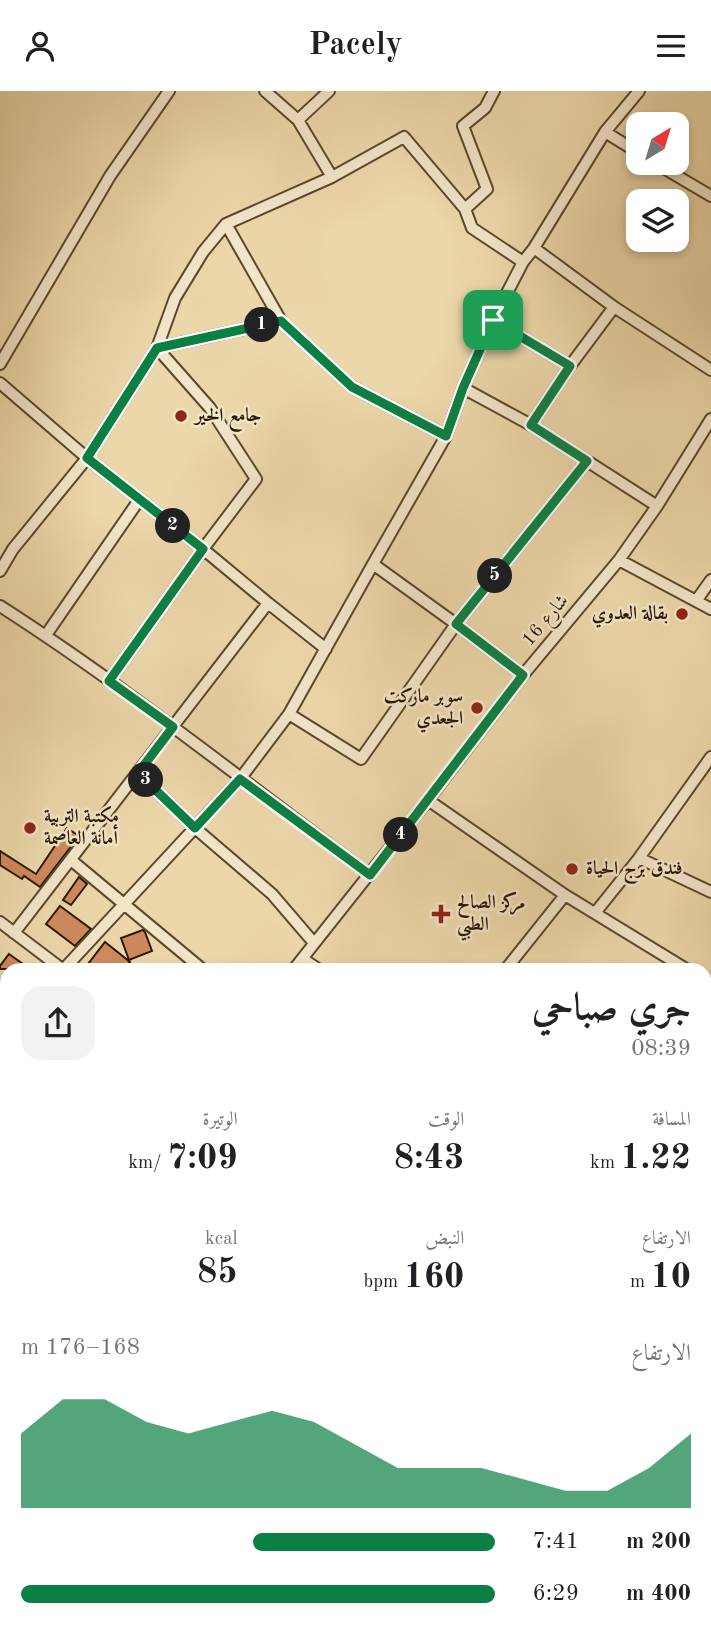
<!DOCTYPE html>
<html lang="ar">
<meta charset="utf-8">
<style>
:root{--surface:#fff;--page:#f2f2f2;--text:#202124;--muted:#757577;--accent:#0b8043}
body{margin:0;font-family:"Old Standard TT",Amiri,serif;background:var(--page);color:var(--text);direction:rtl;height:100vh;display:flex;flex-direction:column;font-size:26px;white-space:nowrap}
*{box-sizing:border-box;margin:0}
p{font-size:23px;color:var(--muted)}
.icon{flex:none;width:38px;height:38px;fill:none;stroke:currentColor;stroke-width:2;stroke-linecap:round;stroke-linejoin:round}
.map{position:relative;flex:1;overflow:hidden;direction:ltr}
.details{position:absolute;left:0px;top:872px;width:712px;height:674px;display:flex;flex-direction:column;background:var(--surface);border-radius:21px 21px 0 0;box-shadow:0 4px 10px #0003;direction:rtl}
.details>*{flex:none}
.needle{width:46px;rotate:38deg}
.fabs{position:absolute;left:626px;top:21px;display:grid;gap:14px}
.fabs a{display:grid;place-items:center;width:63px;height:63px;border-radius:14px;background:var(--surface);box-shadow:0 4px 10px #0003;font-size:35px}
.pin{position:absolute;display:grid;place-items:center;width:60px;height:60px;color:#fff;margin:-30px;border-radius:14px;box-shadow:0 4px 10px #0006}
.km{position:absolute;width:35px;height:35px;margin:-18px;border-radius:50%;background:#222;color:#fff;font-size:19px;line-height:35px;text-align:center}
.round{display:grid;place-items:center;flex:none;width:74px;height:74px;border-radius:21px;background:var(--page)}
.summary{display:flex;align-items:center;justify-content:space-between;height:119px;padding:0 21px}
h1{font-size:38px;font-weight:700;line-height:52px}
.metrics{display:grid;grid-template-columns:repeat(3,1fr);gap:10px;height:119px;padding:7px 21px}
.metrics div{display:grid;align-content:center}
.metrics b{font-size:35px;font-weight:700}
.metrics small{font-size:19px;font-weight:400}
.metrics p{font-size:19px}
.chart{height:196px;padding:14px 21px}
.chart p{display:flex;justify-content:space-between}
.chart svg{width:100%;height:126px;margin-top:7px;fill:var(--accent);opacity:.7}
ul{padding:0 21px;list-style:none;font-size:23px}
li{display:grid;grid-template-columns:112px 84px 1fr;align-items:center;height:52px}
li i{height:18px;border-radius:9px;background:var(--accent)}
header{display:flex;justify-content:space-between;align-items:center;height:91px;padding:0 21px;background:var(--surface);font-size:32px;font-weight:700}
.map>svg:first-child{display:block}
</style>
<header><svg class="icon" aria-label="menu" viewBox="0 0 24 24"><path d="M4 6h16M4 12h16M4 18h16"/></svg>Pacely<svg class="icon" aria-label="person" viewBox="0 0 24 24"><circle cx="12" cy="8" r="4"/><path d="M4 21q1-7 8-7t8 7"/></svg></header>
<div class="map">
<svg width="711" height="1544" viewBox="0 0 711 1544">
<rect width="100%" height="100%" fill="#ecd7aa"/>
<filter id="stains"><feTurbulence type="fractalNoise" baseFrequency=".00286" numOctaves="4"/><feColorMatrix values="0 0 0 0 .2 0 0 0 0 .09 0 0 0 0 .02 0 0 0 .5 -.17"/></filter>
<radialGradient id="worn" r=".72"><stop offset=".6" stop-color="#630" stop-opacity="0"/><stop offset="1" stop-color="#630" stop-opacity=".3"/></radialGradient>
<!-- building -->
<path fill="#ce895e" stroke="#2a1802" stroke-width="2" d="M 67,737 L 79,745 L 40,796 L 24,785 L 22,788 L 0,774 L 0,760 L 36,783 Z
M 79,786 L 87,793 L 71,814 L 63,809 Z
M 60,815 L 91,838 L 75,855 L 46,833 Z
M 143,839 L 145,841 L 152,860 L 129,869 L 121,847 Z
M 105,851 L 130,871 L 124,878 L 96,878 L 88,873 Z
M 9,863 L 30,878 L 0,878 L 0,875 Z"/>
<g fill="none" stroke-linecap="round" stroke-linejoin="round">
<!-- minor casing -->
<g stroke="#5a482c" stroke-width="14">
<path id="minor" d="M 265,0 L 298,29 L 332,86
M 298,29 L 329,0
M 605,41 L 639,62
M 655,72 L 711,105
M 465,118 L 487,98 L 463,35 L 485,17 L 494,0
M 226,133 L 281,230 L 352,296 L 446,345
M 534,157 L 614,216
M 493,229 L 570,275
M 0,273 L 110,85 L 169,0
M 0,292 L 87,367 L 203,458 L 268,512 L 326,558
M 463,297 L 531,334 L 657,415
M 531,334 L 570,275 L 614,216 L 711,279
M 619,469 L 711,518
M 0,480 L 13,458 L 87,367 L 157,257 L 175,207 L 203,161 L 226,133 L 332,86 L 404,46 L 465,118 L 472,137 L 523,171
M 696,510 L 711,489
M 0,515 C 128,597 247,693 370,784
M 46,544 L 139,409
M 523,584 L 456,533 L 587,370
M 109,590 L 203,458 L 256,388 L 210,317 L 157,257 L 281,230
M 289,623 L 361,668 L 456,533 L 373,473 L 446,345 L 463,297 L 493,229 L 523,171 L 534,157 L 605,41 L 639,0
M 138,682 L 195,737 L 272,803 L 314,852
M 428,709 L 565,804 L 686,878
M 639,767 L 711,801
M 71,769 L 202,878
M 595,822 L 639,767 L 711,666
M 0,831 L 62,878
M 14,842 L 268,512
M 303,868 L 318,878
M 64,878 L 240,688 L 289,623 L 373,473
M 294,878 L 428,709 L 523,584 L 619,469 L 657,415 L 711,328
M 506,878 L 565,804
M 705,890 L 711,894
M 0,952 L 7,944
M 0,959 L 7,965
M 705,1018 L 711,1010
M 0,1091 L 7,1096
M 705,1129 L 711,1133
M 0,1251 L 7,1242
M 705,1273 L 711,1277
M 705,1406 L 711,1412
M 248,1538 L 252,1544
M 583,1538 L 590,1544
M 676,1538 L 680,1544
M 406,1544 L 410,1538
M 504,1544 L 508,1538"/>
</g>
<!-- major casing -->
<g stroke="#2a1802" stroke-width="18">
<path id="major" d="M 0,1499 L 7,1507
M 37,1538 L 42,1544"/>
</g>
<!-- highway casing -->
<g stroke="#2a1802" stroke-width="21">
<path id="highway" d="M 0,1531 L 12,1544"/>
</g>
<!-- minor -->
<use href="#minor" stroke="#f3e5c8" stroke-width="10"/>
<!-- major -->
<use href="#major" stroke="#e6bc75" stroke-width="14"/>
<!-- highway -->
<use href="#highway" stroke="#e6bc75" stroke-width="18"/>
</g>
<g fill="none" stroke-linecap="round" stroke-linejoin="round">
<!-- route casing -->
<g stroke="#fff" stroke-width="14">
<path id="route" d="M 493,229 L 570,275 L 531,334 L 587,370 L 456,533 L 523,584 L 370,784 L 240,688 L 195,737 L 138,682 L 173,636 L 109,590 L 203,458 L 87,367 L 157,257 L 281,230 L 352,296 L 446,345 L 463,297 Z"/>
</g>
<!-- route -->
<use href="#route" stroke="#0b8043" stroke-width="9"/>
</g>
<!-- markers -->
<g fill="#8f2418" stroke="#f3e5c8" stroke-width="2.5">
<circle cx="181" cy="325" r="7"/>
<circle cx="682" cy="523" r="7"/>
<circle cx="477" cy="617" r="7"/>
<circle cx="30" cy="737" r="7"/>
<circle cx="572" cy="778" r="7"/>
<path d="M437.5 812.5h7v7h7v7h-7v7h-7v-7h-7v-7h7z"/>
</g>
<g text-anchor="middle" dominant-baseline="central" stroke-width="5" stroke-linejoin="round" paint-order="stroke">
<!-- poi labels -->
<g font-size="19" font-weight="bold" fill="#2a1802" stroke="#f3e5c8" text-anchor="start">
<text x="195" y="325">جامع الخير</text>
<text x="668" y="523" text-anchor="end">بقالة العدوي</text>
<text x="463" y="606" text-anchor="end">سوبر ماركت<tspan x="463" dy="22">الجعدي</tspan></text>
<text x="44" y="726">مكتبة التربية<tspan x="44" dy="22">أمانة العاصمة</tspan></text>
<text x="586" y="778">فندق برج الحياة</text>
<text x="457" y="812">مركز الصالح<tspan x="457" dy="22">الطبي</tspan></text>
</g>
<!-- street labels -->
<g font-size="19" fill="#2a1802" stroke="#f3e5c8">
<text transform="translate(546 530) rotate(-50)">شارع 16</text>
</g>
</g>
<rect width="100%" height="100%" filter="url(#stains)"/>
<rect width="100%" height="100%" fill="url(#worn)"/>
</svg>
<div class="fabs">
<a><svg class="needle" viewBox="-14 -14 28 28"><path d="M0-13l5 13h-10z" fill="#e53935"/><path d="M0 13l5-13h-10z" fill="#757577"/></svg></a>
<a><svg class="icon" aria-label="layers" viewBox="0 0 24 24"><path d="M12 4l9 5-9 5-9-5zM3 14l9 5 9-5"/></svg></a>
</div>
<div class="pin" style="left:493px;top:229px;background:#1e9e55"><svg class="icon" aria-label="arrive" viewBox="0 0 24 24"><path d="M6 21V4h12l-3 4 3 4H6"/></svg></div>
<b class="km" style="left:262px;top:234px">1</b>
<b class="km" style="left:173px;top:435px">2</b>
<b class="km" style="left:146px;top:689px">3</b>
<b class="km" style="left:401px;top:744px">4</b>
<b class="km" style="left:495px;top:485px">5</b>
<section class="details">
<div class="summary"><div><h1>جري صباحي</h1><p>08:39</p></div><a class="round"><svg class="icon" aria-label="share" viewBox="0 0 24 24"><path d="M12 15V3M7 8l5-5 5 5M5 13v7h14v-7"/></svg></a></div>
<div class="metrics">
<div><p>المسافة</p><b>1.22<small> km</small></b></div>
<div><p>الوقت</p><b>8:43</b></div>
<div><p>الوتيرة</p><b>7:09<small> /km</small></b></div>
</div>
<div class="metrics">
<div><p>الارتفاع</p><b>10<small> m</small></b></div>
<div><p>النبض</p><b>160<small> bpm</small></b></div>
<div><p>kcal</p><b>85</b></div>
</div>
<div class="chart"><p><span>الارتفاع</span>168–176 m</p>
<svg viewBox="0 0 160 44" preserveAspectRatio="none"><path d="M0 44V18L10 6L20 6L30 14L40 18L50 14L60 10L70 14L80 22L90 30L100 30L110 30L120 34L130 38L140 38L150 30L160 18V44z"/></svg>
</div>
<ul>
<li><b>200 m</b>7:41<i style="width:51%"></i></li>
<li><b>400 m</b>6:29<i style="width:100%"></i></li>
</ul>
</section>
</div>
